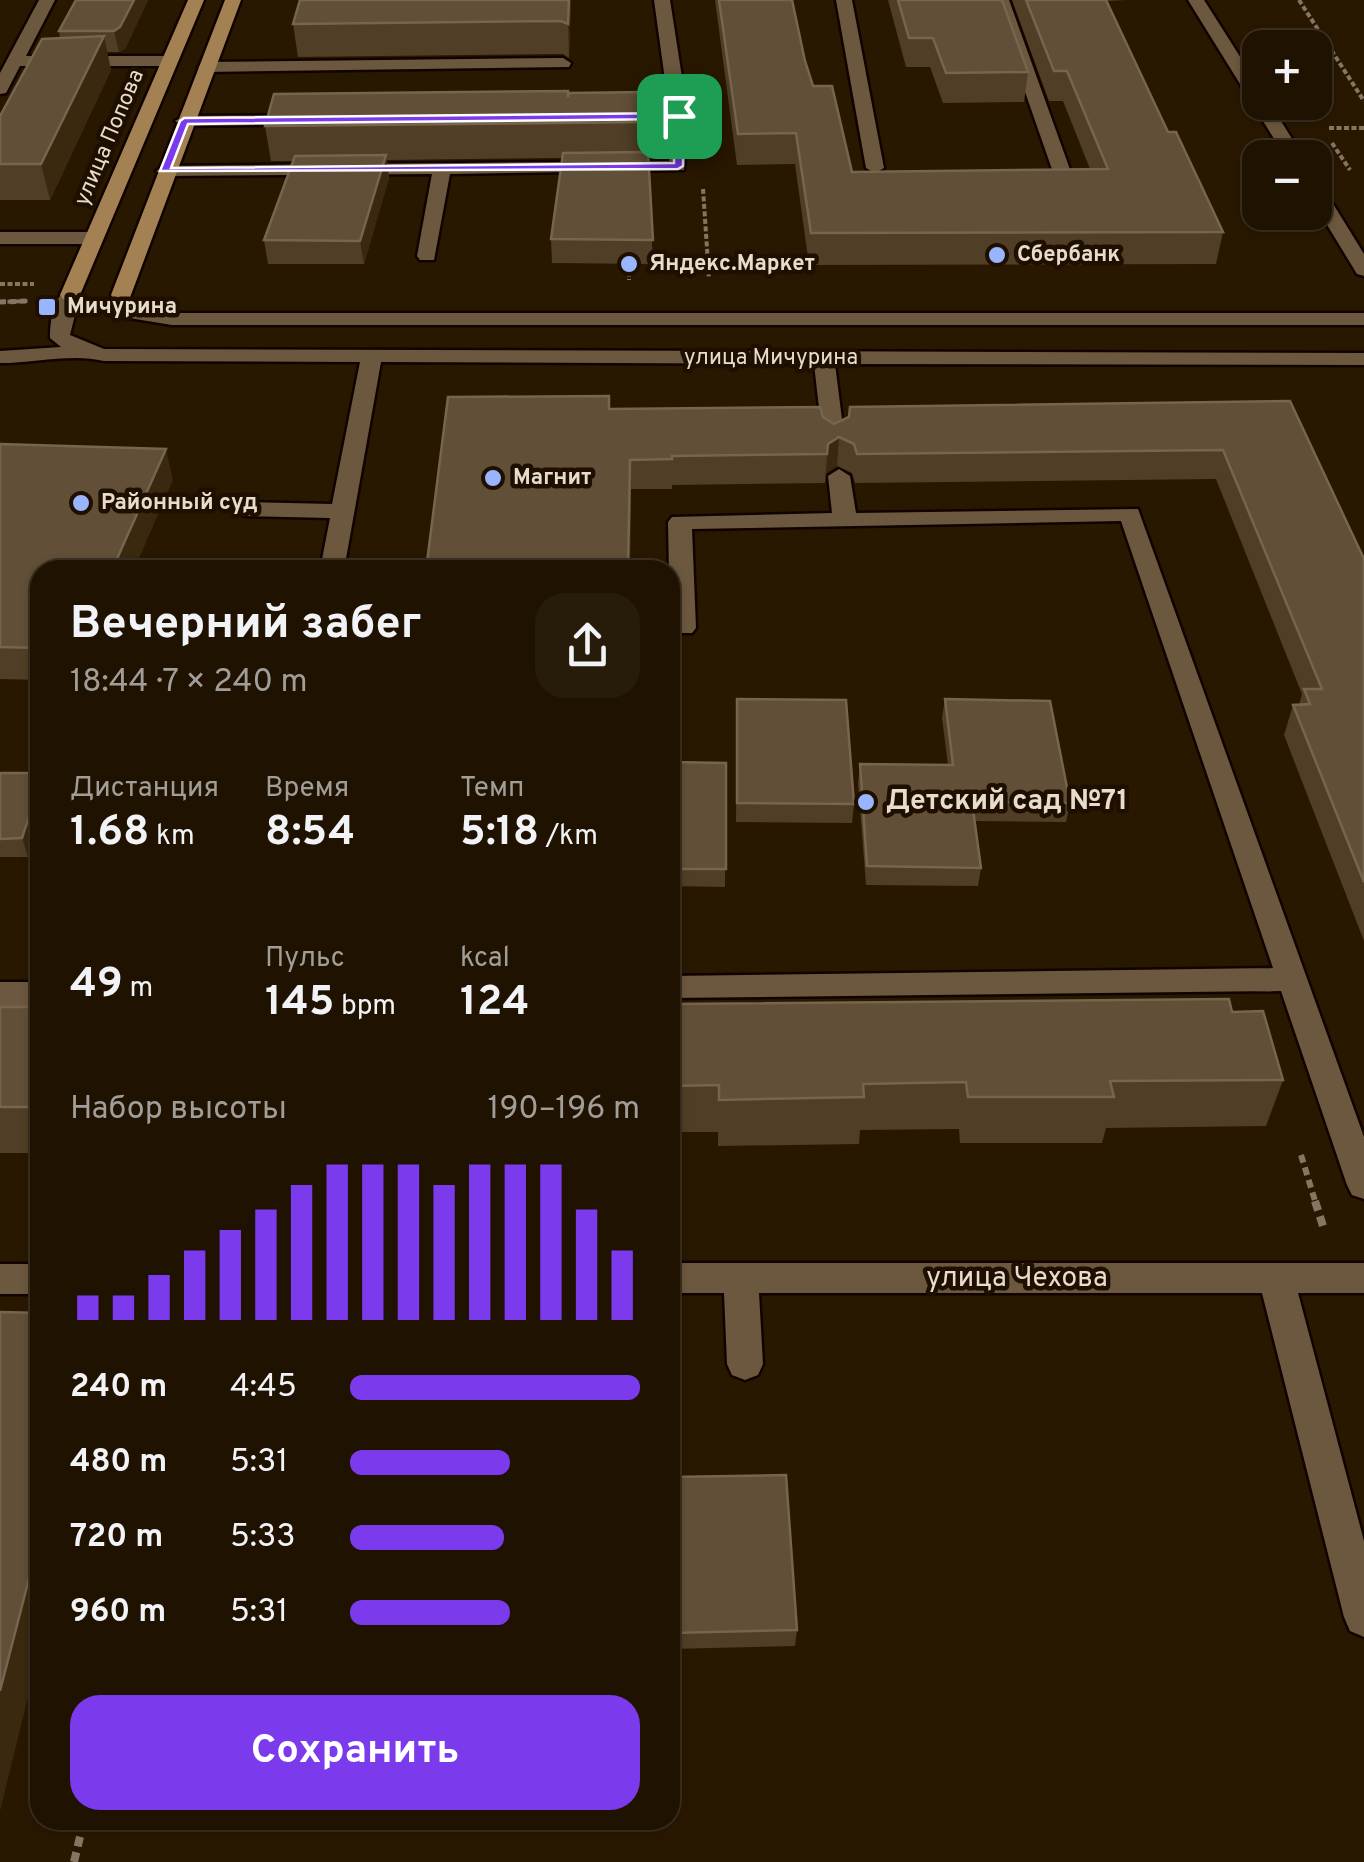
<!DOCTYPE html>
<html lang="ru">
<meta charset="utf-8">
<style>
:root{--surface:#1f1200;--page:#271b0a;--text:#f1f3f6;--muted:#a19e99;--line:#3c3222;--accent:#7c3aed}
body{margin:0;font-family:Overpass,sans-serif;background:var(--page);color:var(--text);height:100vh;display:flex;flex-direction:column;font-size:38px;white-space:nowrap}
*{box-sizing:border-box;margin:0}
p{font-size:32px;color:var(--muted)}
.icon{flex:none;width:55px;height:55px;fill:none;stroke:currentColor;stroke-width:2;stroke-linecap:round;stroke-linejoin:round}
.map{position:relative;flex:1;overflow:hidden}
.sheet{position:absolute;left:30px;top:560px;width:650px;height:1270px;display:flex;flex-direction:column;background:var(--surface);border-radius:30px;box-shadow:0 2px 8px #0004,0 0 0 2px var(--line)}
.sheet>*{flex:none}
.fabs{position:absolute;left:1242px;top:30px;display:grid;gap:20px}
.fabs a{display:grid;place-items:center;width:90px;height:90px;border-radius:20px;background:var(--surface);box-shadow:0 2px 8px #0004,0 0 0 2px var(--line);font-size:50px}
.pin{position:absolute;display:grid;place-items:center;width:85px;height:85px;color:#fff;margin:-42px;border-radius:20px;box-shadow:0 5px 15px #0006}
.round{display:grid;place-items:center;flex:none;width:105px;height:105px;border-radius:30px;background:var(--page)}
.overview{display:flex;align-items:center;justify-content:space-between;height:170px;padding:0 40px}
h1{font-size:45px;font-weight:700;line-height:75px}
.metrics{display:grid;grid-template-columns:repeat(3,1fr);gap:15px;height:170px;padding:10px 40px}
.metrics div{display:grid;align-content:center}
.metrics b{font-size:42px;font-weight:700}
.metrics small{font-size:28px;font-weight:400}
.metrics p{font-size:28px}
.chart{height:280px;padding:20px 40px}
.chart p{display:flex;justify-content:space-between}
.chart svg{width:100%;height:180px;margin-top:10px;stroke:var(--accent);stroke-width:6}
.action{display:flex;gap:20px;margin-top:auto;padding:20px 40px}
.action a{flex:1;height:115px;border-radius:30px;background:var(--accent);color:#fff;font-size:40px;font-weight:700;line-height:115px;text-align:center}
ul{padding:0 40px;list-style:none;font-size:32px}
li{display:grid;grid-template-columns:160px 120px 1fr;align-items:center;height:75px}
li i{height:25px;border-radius:12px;background:var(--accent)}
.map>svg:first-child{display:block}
</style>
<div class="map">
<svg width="1364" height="1862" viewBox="0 0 1364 1862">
<rect width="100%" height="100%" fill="#291800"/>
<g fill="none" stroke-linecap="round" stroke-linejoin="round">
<!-- minor casing -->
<g stroke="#110300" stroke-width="5">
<path id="minor" d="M 39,0 L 55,0 L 26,56 L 170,56 L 178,61 L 170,66 L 20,66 L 6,93 L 0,94 L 0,73 Z
M 654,0 L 670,0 L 688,116 L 684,170 L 450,174 L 434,260 L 420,260 L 417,256 L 432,174 L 165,176 L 156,171 L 165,166 L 669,161 L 670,116 Z
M 836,0 L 852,0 L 884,168 L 875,173 L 866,168 Z
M 993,0 L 1009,0 L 1072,175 L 1069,179 L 1057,179 L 1054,175 Z
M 1188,0 L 1204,0 L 1260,88 L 1260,102 L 1269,102 L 1304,158 L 1286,158 Z
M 563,58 L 571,63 L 569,67 L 206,72 L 198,67 L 206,62 Z
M 306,115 L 312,116 L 312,124 L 184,126 L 175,121 L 184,116 Z
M 1315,184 L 1322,186 L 1364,254 L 1364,276 L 1357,274 L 1315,205 Z
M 0,232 L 94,232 L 104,238 L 94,244 L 0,244 Z
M 70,289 L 80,295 L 70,335 L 104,349 L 1364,353 L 1364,365 L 835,364 L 845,443 L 834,450 L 823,443 L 814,364 L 381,362 L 344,570 L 320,570 L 330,518 L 244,516 L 232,509 L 244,502 L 332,504 L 360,362 L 104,361 C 72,353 35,363 0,363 L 0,351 L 61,347 L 50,338 C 50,322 53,294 70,289 Z
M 121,289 L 128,291 C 136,311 151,310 172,313 L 1364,313 L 1364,325 L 172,325 L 129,318 L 110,302 L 114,291 Z
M 839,469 L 850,476 L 856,513 L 1138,509 L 1364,1137 L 1364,1199 L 1352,1195 L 1347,1185 L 1281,991 L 670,998 L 670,976 L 1273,968 L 1121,521 L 692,529 L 696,628 L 692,633 L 674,633 L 670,628 L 668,522 L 672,517 L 832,513 L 828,476 Z
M 0,982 L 40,982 L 40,1006 L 0,1006 Z
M 670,1263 L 1364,1263 L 1364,1293 L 1298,1293 L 1364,1541 L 1364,1637 L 1350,1631 L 1344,1617 L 1262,1293 L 759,1293 L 763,1364 L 758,1375 L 745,1380 L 732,1375 L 727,1364 L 724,1293 L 670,1293 Z
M 0,1264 L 40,1264 L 40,1294 L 0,1294 Z"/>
</g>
<!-- major casing -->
<g stroke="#110300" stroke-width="5">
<path id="major" d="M 188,0 L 204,0 L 80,295 L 77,299 L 63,299 L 60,295 Z
M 225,0 L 241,0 L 131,295 L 128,299 L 114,299 L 111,295 Z"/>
</g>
<!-- path-far3 -->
<path stroke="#857663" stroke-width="4" stroke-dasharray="5 2.5" stroke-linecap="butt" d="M 1299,0 L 1364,101
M 1329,128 L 1364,128
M 1332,143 L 1350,170
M 703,189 L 709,278
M 629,264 L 629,280
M 0,284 L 34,284
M 0,302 L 29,301"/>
<!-- path-far2 -->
<path stroke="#857663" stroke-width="5" stroke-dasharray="6 4" stroke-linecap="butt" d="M 0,302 L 29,301"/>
<!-- path-far1 -->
<path stroke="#857663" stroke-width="6" stroke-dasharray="8 5" stroke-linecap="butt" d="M 1301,1155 L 1316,1204"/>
<!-- path -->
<path stroke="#857663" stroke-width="8" stroke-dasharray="10 6" stroke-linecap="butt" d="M 1315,1201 L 1323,1226
M 74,1862 L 84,1820"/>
<!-- minor -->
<use href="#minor" fill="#6c583e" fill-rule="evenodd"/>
<!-- major -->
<use href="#major" fill="#a48153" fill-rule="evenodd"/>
</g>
<!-- wall -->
<path fill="#503e26" d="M 148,0 L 125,49 L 119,52 L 107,52 L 111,70 L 50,200 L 0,200 L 0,116 L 60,38 L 59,31 Z
M 300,0 L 571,0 L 569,58 L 563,54 L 298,57 L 293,24 Z
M 715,0 L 792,0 L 805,61 L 813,86 L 852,172 L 1090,169 L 1063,101 L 1049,101 L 1012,0 L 1127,0 L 1107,1 L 1168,132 L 1223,232 L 1216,264 L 809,265 L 795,164 L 737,165 Z
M 888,0 L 1002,0 L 1028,72 L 1024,102 L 943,103 L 930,67 L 906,67 Z
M 568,95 L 646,122 L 653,264 L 552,263 L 551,239 L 562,158 L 387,160 L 389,178 L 364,264 L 268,264 L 264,240 L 293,161 L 271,161 L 265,126 Z
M 1290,401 L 1364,559 L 1364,941 L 1284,735 L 1293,705 L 1299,705 L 1302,694 L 1216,479 L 855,483 L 852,473 L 837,466 L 826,473 L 825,483 L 672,485 L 672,489 L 631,489 L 630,570 L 426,570 L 609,409 L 823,417 L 834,424 Z
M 0,444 L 173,480 L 40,570 L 40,680 L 0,679 Z
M 737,699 L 854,804 L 852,823 L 736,822 Z
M 945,699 L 1070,803 L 1066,822 L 974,821 L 981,868 L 978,886 L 866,885 L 858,783 L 860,764 L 948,765 L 942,718 Z
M 670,762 L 726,763 L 725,887 L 670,886 Z
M 0,773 L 40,773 L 40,821 L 28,857 L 0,857 Z
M 670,1004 L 1232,1012 L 1283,1080 L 1266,1126 L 1106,1128 L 1102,1143 L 960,1143 L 959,1129 L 860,1130 L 859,1144 L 718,1146 L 718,1132 L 670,1132 Z
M 0,1007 L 40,1007 L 40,1153 L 0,1153 Z
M 670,1477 L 797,1630 L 795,1646 L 670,1649 Z"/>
<!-- shaded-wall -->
<path fill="#3a280f" d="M 134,0 L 148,0 L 125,49 L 119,52 L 114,31 Z
M 569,0 L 571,0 L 569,58 L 568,24 Z
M 104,36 L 111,70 L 50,200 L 41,164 Z
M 386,155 L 389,178 L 364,264 L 360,241 Z
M 839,437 L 837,466 L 826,473 L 825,483 L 828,444 Z
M 166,449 L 173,480 L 134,570 L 112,570 Z
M 630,460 L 630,570 L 628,570 Z
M 40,784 L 40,821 L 28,857 L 22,838 Z
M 40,1536 L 40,1649 L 0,1811 L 0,1691 Z"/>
<!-- building -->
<path fill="#614f38" stroke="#76654f" stroke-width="2.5" d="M 76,0 L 134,0 L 120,27 L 114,31 L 59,31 Z
M 300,0 L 569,0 L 568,24 L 561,21 L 293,24 Z
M 719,0 L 792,0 L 805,61 L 813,86 L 832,86 L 852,172 L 1108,169 L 1067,71 L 1054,71 L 1026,0 L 1106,0 L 1168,132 L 1176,132 L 1223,232 L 811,233 L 796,133 L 738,134 Z
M 898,0 L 1002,0 L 1028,72 L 946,73 L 933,38 L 909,38 Z
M 104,36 L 41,164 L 0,164 L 0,116 L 42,39 Z
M 568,91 L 568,97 L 569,93 L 645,92 L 646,122 L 265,126 L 274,94 Z
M 648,152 L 653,240 L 551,239 L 563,153 Z
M 386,155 L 360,241 L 264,240 L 295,156 Z
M 609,396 L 609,409 L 820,407 L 823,417 L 834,424 L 849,417 L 850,407 L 1290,401 L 1364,559 L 1364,882 L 1293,705 L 1310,704 L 1304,689 L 1322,689 L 1223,450 L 857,454 L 854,444 L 839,437 L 828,444 L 827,454 L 672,456 L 672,459 L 630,460 L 628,570 L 426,570 L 448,397 Z
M 0,444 L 166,449 L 112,570 L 40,570 L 40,648 L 0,647 Z
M 737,699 L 846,700 L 854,804 L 737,803 Z
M 945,699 L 1050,701 L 1070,803 L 972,802 L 981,868 L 867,866 L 860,764 L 953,765 Z
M 670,762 L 726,763 L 726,869 L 670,869 Z
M 0,773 L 40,773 L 40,784 L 22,838 L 0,839 Z
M 1229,999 L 1232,1012 L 1263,1011 L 1283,1080 L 1110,1081 L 1114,1097 L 968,1097 L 966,1082 L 863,1084 L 864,1097 L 719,1100 L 719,1085 L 670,1086 L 670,1004 Z
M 0,1007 L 40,1007 L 40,1107 L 0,1107 Z
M 0,1312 L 40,1313 L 40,1536 L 0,1691 Z
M 786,1475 L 797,1630 L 670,1633 L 670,1477 Z"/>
<!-- route -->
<path fill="#7c3aed" stroke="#fff" stroke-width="2.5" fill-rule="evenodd" d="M 679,113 L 684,116 L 683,166 L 678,169 L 160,171 L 180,121 L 184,118 ZM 674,119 L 674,163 L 171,168 L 188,124 Z"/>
<!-- markers -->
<g fill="#99b5fd" stroke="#1f0f00" stroke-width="4">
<circle cx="997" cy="255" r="10"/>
<circle cx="629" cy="264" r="10"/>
<rect x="37" y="297" width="20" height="20" rx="5"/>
<circle cx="493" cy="478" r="10"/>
<circle cx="81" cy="503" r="10"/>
<circle cx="866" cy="802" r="10"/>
</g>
<g text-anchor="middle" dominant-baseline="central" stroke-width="9" stroke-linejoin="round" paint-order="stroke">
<!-- far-street labels -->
<g font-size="22" fill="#e8dccd" stroke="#1f0f00">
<text transform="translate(110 138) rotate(-67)">улица Попова</text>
<text x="771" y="358">улица Мичурина</text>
</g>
<!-- far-poi labels -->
<g font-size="22" font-weight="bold" fill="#e8dccd" stroke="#1f0f00" text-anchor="start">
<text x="1017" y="255">Сбербанк</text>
<text x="649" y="264">Яндекс.Маркет</text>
<text x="67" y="307">Мичурина</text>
<text x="513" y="478">Магнит</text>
<text x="101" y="503">Районный суд</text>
</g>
<!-- poi labels -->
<g font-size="28" font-weight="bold" fill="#e8dccd" stroke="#1f0f00" text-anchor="start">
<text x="886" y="802">Детский сад №71</text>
</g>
<!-- street labels -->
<g font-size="28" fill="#e8dccd" stroke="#1f0f00">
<text x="1017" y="1279">улица Чехова</text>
</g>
</g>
</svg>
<div class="fabs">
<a>+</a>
<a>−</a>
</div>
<div class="pin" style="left:679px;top:116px;background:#1e9e55"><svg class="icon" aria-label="arrive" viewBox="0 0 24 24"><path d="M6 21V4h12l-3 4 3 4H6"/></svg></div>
<section class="sheet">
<div class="overview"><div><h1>Вечерний забег</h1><p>18:44 · 7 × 240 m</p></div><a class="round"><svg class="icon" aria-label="share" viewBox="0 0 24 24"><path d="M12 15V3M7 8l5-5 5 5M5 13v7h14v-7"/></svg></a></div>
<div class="metrics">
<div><p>Дистанция</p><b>1.68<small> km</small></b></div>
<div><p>Время</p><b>8:54</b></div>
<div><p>Темп</p><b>5:18<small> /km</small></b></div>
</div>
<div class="metrics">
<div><b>49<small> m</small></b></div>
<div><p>Пульс</p><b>145<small> bpm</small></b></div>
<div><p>kcal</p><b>124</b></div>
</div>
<div class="chart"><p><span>Набор высоты</span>190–196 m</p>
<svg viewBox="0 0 160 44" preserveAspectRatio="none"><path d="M5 44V38M15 44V38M25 44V33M35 44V27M45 44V22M55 44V17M65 44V11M75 44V6M85 44V6M95 44V6M105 44V11M115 44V6M125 44V6M135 44V6M145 44V17M155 44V27"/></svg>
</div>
<ul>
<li><b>240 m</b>4:45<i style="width:100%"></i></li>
<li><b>480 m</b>5:31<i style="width:55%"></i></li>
<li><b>720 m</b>5:33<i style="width:53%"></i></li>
<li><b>960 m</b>5:31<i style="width:55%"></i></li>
</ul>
<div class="action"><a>Сохранить</a></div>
</section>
</div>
